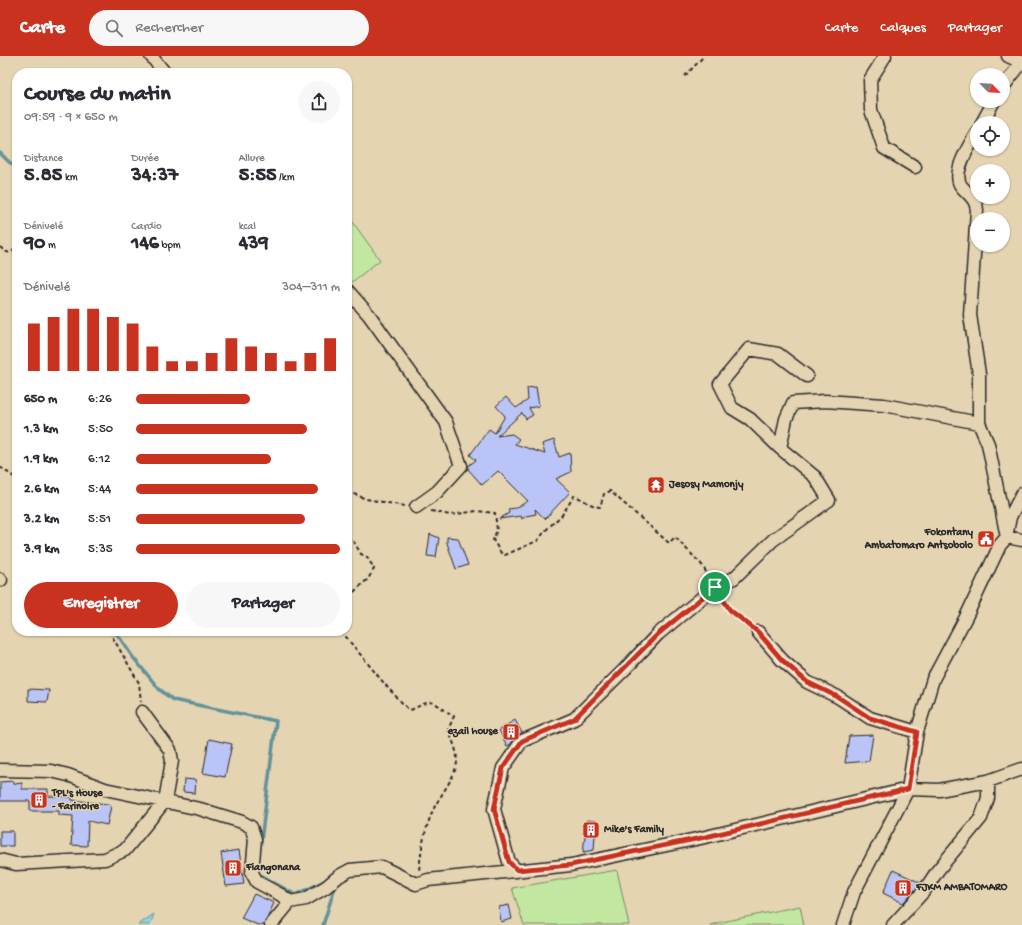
<!DOCTYPE html>
<html lang="fr">
<meta charset="utf-8">
<style>
:root{--surface:#fff;--page:#f7f7f7;--text:#2b2b33;--muted:#7c7c81;--accent:#c8321e}
body{margin:0;font-family:"Gochi Hand",sans-serif;background:var(--page);color:var(--text);height:100vh;display:flex;flex-direction:column;font-size:15px;white-space:nowrap}
*{box-sizing:border-box;margin:0}
p{font-size:13px;color:var(--muted)}
.icon{flex:none;width:22px;height:22px;fill:none;stroke:currentColor;stroke-width:2;stroke-linecap:round;stroke-linejoin:round}
.map{position:relative;flex:1;overflow:hidden}
.sheet{position:absolute;left:12px;top:12px;width:340px;height:568px;display:flex;flex-direction:column;background:var(--surface);border-radius:16px;box-shadow:0 1px 3px #0004}
.sheet>*{flex:none}
.needle{width:26px;rotate:115deg}
.fabs{position:absolute;left:970px;top:12px;display:grid;gap:8px}
.fabs a{display:grid;place-items:center;width:40px;height:40px;border-radius:50%;background:var(--surface);box-shadow:0 1px 3px #0004;font-size:20px}
.pin{position:absolute;display:grid;place-items:center;width:34px;height:34px;color:#fff;margin:-17px;border:2px solid #fff;border-radius:50%;box-shadow:0 1px 4px #0007}
.round{display:grid;place-items:center;flex:none;width:42px;height:42px;border-radius:21px;background:var(--page)}
.head{display:flex;align-items:center;justify-content:space-between;height:68px;padding:0 12px}
h1{font-size:22px;font-weight:700;line-height:30px}
.figures{display:grid;grid-template-columns:repeat(3,1fr);gap:6px;height:68px;padding:4px 12px}
.figures div{display:grid;align-content:center}
.figures b{font-size:20px;font-weight:700}
.figures small{font-size:11px;font-weight:400}
.figures p{font-size:11px}
.chart{height:112px;padding:8px 12px}
.chart p{display:flex;justify-content:space-between}
.chart svg{width:100%;height:72px;margin-top:4px;stroke:var(--accent);stroke-width:6}
.cta{display:flex;gap:8px;margin-top:auto;padding:8px 12px}
.cta a{flex:1;height:46px;border-radius:24px;background:var(--accent);color:#fff;font-size:16px;font-weight:700;line-height:46px;text-align:center}
.cta a+a{background:var(--page);color:var(--text)}
ul{padding:0 12px;list-style:none;font-size:13px}
li{display:grid;grid-template-columns:64px 48px 1fr;align-items:center;height:30px}
li i{height:10px;border-radius:5px;background:var(--accent)}
header{display:flex;align-items:center;gap:24px;box-sizing:border-box;height:56px;padding:0 20px;background:var(--accent);color:#fff}
header strong{font-size:19px}
nav{display:flex;gap:22px;margin-inline-start:auto;font-size:14px}
.search{width:280px;height:36px;background:var(--page);display:flex;align-items:center;gap:10px;box-sizing:border-box;padding:0 14px;border-radius:22px;color:var(--muted);font-size:15px}
.map>svg:first-child{display:block}
</style>
<header>
<strong>Carte</strong>
<div class="search"><svg class="icon" aria-label="search" viewBox="0 0 24 24"><circle cx="10" cy="10" r="6"/><path d="M15 15l6 6"/></svg>Rechercher</div>
<nav><a>Carte</a><a>Calques</a><a>Partager</a></nav>
</header>
<div class="map">
<svg width="1022" height="869" viewBox="0 0 1022 869">
<rect width="100%" height="100%" fill="#e5d4b1"/>
<filter id="ink" filterUnits="userSpaceOnUse"><feTurbulence type="fractalNoise" baseFrequency=".025" numOctaves="2"/><feDisplacementMap in="SourceGraphic" scale="8" xChannelSelector="R" yChannelSelector="G"/><feConvolveMatrix kernelMatrix="1 2 1 2 8 2 1 2 1" color-interpolation-filters="sRGB"/></filter>
<g filter="url(#ink)">
<!-- green -->
<path fill="#c2e7a1" stroke="#768966" d="M 347,158 L 380,204 L 347,230 Z
M 617,814 L 629,869 L 524,869 L 512,832 Z
M 800,850 L 804,869 L 710,869 L 717,867 Z"/>
<!-- water -->
<path fill="#87d7e4" stroke="#62929a" d="M 154,858 L 150,869 L 138,869 Z"/>
<g fill="none" stroke-linecap="round" stroke-linejoin="round">
<!-- stream -->
<path stroke="#62929a" stroke-width="3.5" d="M 0,97 L 9,106 L 17,111
M 115,575 L 132,600 L 159,633 L 173,644 L 276,665 L 260,793
M 258,818 L 296,839 L 324,825 L 334,834 L 323,869"/>
</g>
<!-- building -->
<path fill="#bac4f6" stroke="#2b2b2b" d="M 536,331 L 539,350 L 529,352 L 533,359 L 526,363 L 522,357 L 497,380 L 512,378 L 519,383 L 515,388 L 545,398 L 542,388 L 554,384 L 559,401 L 570,397 L 571,416 L 556,423 L 570,436 L 545,463 L 535,453 L 536,458 L 526,460 L 522,463 L 521,460 L 499,463 L 509,457 L 508,453 L 516,452 L 528,445 L 498,415 L 482,429 L 468,413 L 468,410 L 476,404 L 470,399 L 489,373 L 495,377 L 505,360 L 496,350 L 506,341 L 516,352 L 528,344 L 527,332 Z
M 430,478 L 439,482 L 436,501 L 427,500 Z
M 447,481 L 458,482 L 468,509 L 456,513 L 447,487 Z
M 28,633 L 49,634 L 47,646 L 28,645 Z
M 515,664 L 522,677 L 516,680 L 511,688 L 507,690 L 499,674 Z
M 873,679 L 869,705 L 845,707 L 849,680 Z
M 209,683 L 232,688 L 225,721 L 203,717 Z
M 184,723 L 196,724 L 195,737 L 183,736 Z
M 14,725 L 14,728 L 22,727 L 22,733 L 48,733 L 48,740 L 72,741 L 72,744 L 108,748 L 111,750 L 107,769 L 88,765 L 87,790 L 71,789 L 73,760 L 59,759 L 59,755 L 30,755 L 30,745 L 0,745 L 0,726 Z
M 587,764 L 596,765 L 594,794 L 583,796 Z
M 0,775 L 13,775 L 13,790 L 0,790 Z
M 239,794 L 244,828 L 226,830 L 221,797 Z
M 893,814 L 921,827 L 903,847 L 883,837 Z
M 254,838 L 274,847 L 264,869 L 258,869 L 241,862 Z
M 509,849 L 512,863 L 501,866 L 499,851 Z"/>
<g fill="none" stroke-linecap="round" stroke-linejoin="round">
<!-- minor casing -->
<g stroke="#2b2b2b" stroke-width="15">
<path id="minor" d="M 151,0 L 165,17
M 885,0 L 870,24 L 871,54 L 884,92 L 915,111
M 1008,0 L 1021,6
M 1003,31 L 1022,6
M 982,67 L 994,45
M 977,76 C 970,89 950,118 962,131 C 969,139 976,143 977,154 L 970,259 L 979,318 L 979,367 L 988,388 L 1007,481
M 347,234 L 369,259 L 446,366 L 461,410 L 437,436 L 416,451
M 780,392 L 786,363 L 793,347 L 825,345 L 884,349 L 979,367
M 1007,476 L 1010,461 L 1022,438
M 0,523 L 1,524
M 715,531 L 734,522 L 773,484 L 829,444 L 815,421 L 780,392 L 750,363 L 732,352 L 720,328 L 749,293 L 778,298 L 807,320
M 758,576 L 782,604 L 807,626 L 838,641 L 870,662 L 917,676
M 0,714 L 51,715 L 68,719 L 105,733 L 200,753 L 242,766 L 251,771 L 255,783 L 252,817 L 257,826 L 281,839 L 290,846 L 271,869
M 0,804 L 16,808 L 105,803 L 125,794 L 165,745 L 172,705 L 170,694 L 142,656
M 517,815 L 509,806 L 494,753 L 503,712 L 522,685 L 574,663 L 625,613 L 658,578 L 715,531 L 717,533
M 290,846 L 306,843 L 326,831 L 339,820 L 350,814 L 382,811 L 416,828 L 428,824 L 571,809 L 701,782 L 908,733 L 939,734 L 988,725 L 1022,713
M 843,869 L 854,836 L 908,733 L 917,676 L 933,623 L 966,561 L 1000,489 L 1007,481 L 1022,484
M 893,869 L 924,835 L 938,814 L 981,762 L 988,742 L 988,725"/>
</g>
<!-- path -->
<path stroke="#2b2b2b" stroke-width="2" stroke-dasharray="4 3" stroke-linecap="butt" d="M 685,20 L 704,0
M 0,191 C 8,198 8,198 17,192
M 0,411 L 17,423
M 347,435 L 366,443 L 405,450
M 431,455 L 450,459 L 477,455 L 495,457 L 497,474 L 493,484 L 501,497 L 505,499 L 537,485 L 548,472 L 562,459 L 574,440 C 584,443 590,450 600,451 L 604,438 L 610,435 L 669,487 L 675,481 L 702,509 L 709,521
M 347,481 L 354,486 L 361,498 L 367,501 L 372,509 L 374,513 L 368,523 L 347,542
M 723,543 L 730,554 L 749,569
M 109,575 L 139,627 L 141,646
M 341,575 L 388,632 L 408,653 L 411,654 C 438,640 431,647 454,660 L 448,674 C 452,683 458,696 457,706 C 456,719 441,739 435,750 C 425,771 421,792 419,815"/>
<!-- minor -->
<use href="#minor" stroke="#e5d4b1" stroke-width="12"/>
</g>
</g>
<g fill="none" stroke-linecap="round" stroke-linejoin="round" filter="url(#ink)">
<!-- route casing -->
<g stroke="#fff" stroke-width="8">
<path id="route" d="M 715,531 L 730,554 L 758,576 L 782,604 L 807,626 L 838,641 L 870,662 L 917,676 L 908,733 L 701,782 L 618,799 L 571,809 L 517,814 L 509,806 L 494,753 L 503,712 L 522,685 L 574,663 L 658,578 Z"/>
</g>
<!-- route -->
<use href="#route" stroke="#c8321e" stroke-width="5"/>
</g>
<!-- icons -->
<defs>
<g id="temple-square" transform="scale(0.9)"><rect x="-9" y="-9" width="18" height="18" rx="4" fill="#c8321e" stroke="#e5d4b1"/><path d="M0-6L5-2H3V0L6.5 2.5H4V6H1.5V3h-3V6H-4V2.5H-6.5L-3 0V-2H-5Z" fill="#fff"/></g>
<g id="civic-square" transform="scale(0.9)"><rect x="-9" y="-9" width="18" height="18" rx="4" fill="#c8321e" stroke="#e5d4b1"/><path d="M-.6-6.5H3V-4.5H.6V-3L4-1V1h2V6H-6V1h2V-1L-.6-3ZM-1.2 2.5V6h2.4V2.5Z" fill="#fff"/></g>
<g id="building-square" transform="scale(0.9)"><rect x="-9" y="-9" width="18" height="18" rx="4" fill="#c8321e" stroke="#e5d4b1"/><path d="M-4-6H4V6H1V3H-1V6H-4ZM-2.5-4.3h1.7v1.8h-1.7ZM.8-4.3h1.7v1.8H.8ZM-2.5-1h1.7V.8h-1.7ZM.8-1h1.7V.8H.8Z" fill="#fff"/></g>
</defs>
<g fill-rule="evenodd">
<use href="#temple-square" x="656" y="429"/>
<use href="#civic-square" x="986" y="483"/>
<use href="#building-square" x="511" y="676"/>
<use href="#building-square" x="39" y="744"/>
<use href="#building-square" x="591" y="774"/>
<use href="#building-square" x="233" y="812"/>
<use href="#building-square" x="903" y="832"/>
</g>
<g text-anchor="middle" dominant-baseline="central" stroke-width="3" stroke-linejoin="round" paint-order="stroke">
<!-- poi labels -->
<g font-size="11" font-weight="bold" fill="#2b2b2b" stroke="#e5d4b1" text-anchor="start">
<text x="669" y="429">Jesosy Mamonjy</text>
<text x="973" y="477" text-anchor="end">Fokontany<tspan x="973" dy="13">Ambatomaro Antsobolo</tspan></text>
<text x="498" y="676" text-anchor="end">ezail house</text>
<text x="52" y="738">TPL's House<tspan x="52" dy="13">- Farinoire</tspan></text>
<text x="604" y="774">Mike's Family</text>
<text x="246" y="812">Fiangonana</text>
<text x="916" y="832">FJKM AMBATOMARO</text>
</g>
</g>
</svg>
<div class="fabs">
<a><svg class="needle" viewBox="-14 -14 28 28"><path d="M0-13l5 13h-10z" fill="#e53935"/><path d="M0 13l5-13h-10z" fill="#7c7c81"/></svg></a>
<a><svg class="icon" aria-label="locate" viewBox="0 0 24 24"><circle cx="12" cy="12" r="6"/><path d="M12 2v4M12 18v4M2 12h4M18 12h4"/></svg></a>
<a>+</a>
<a>−</a>
</div>
<div class="pin" style="left:715px;top:531px;background:#1e9e55"><svg class="icon" aria-label="arrive" viewBox="0 0 24 24"><path d="M6 21V4h12l-3 4 3 4H6"/></svg></div>
<section class="sheet">
<div class="head"><div><h1>Course du matin</h1><p>09:59 · 9 × 650 m</p></div><a class="round"><svg class="icon" aria-label="share" viewBox="0 0 24 24"><path d="M12 15V3M7 8l5-5 5 5M5 13v7h14v-7"/></svg></a></div>
<div class="figures">
<div><p>Distance</p><b>5.85<small> km</small></b></div>
<div><p>Durée</p><b>34:37</b></div>
<div><p>Allure</p><b>5:55<small> /km</small></b></div>
</div>
<div class="figures">
<div><p>Dénivelé</p><b>90<small> m</small></b></div>
<div><p>Cardio</p><b>146<small> bpm</small></b></div>
<div><p>kcal</p><b>439</b></div>
</div>
<div class="chart"><p><span>Dénivelé</span>304–311 m</p>
<svg viewBox="0 0 160 44" preserveAspectRatio="none"><path d="M5 44V15M15 44V11M25 44V6M35 44V6M45 44V11M55 44V15M65 44V29M75 44V38M85 44V38M95 44V33M105 44V24M115 44V29M125 44V33M135 44V38M145 44V33M155 44V24"/></svg>
</div>
<ul>
<li><b>650 m</b>6:26<i style="width:56%"></i></li>
<li><b>1.3 km</b>5:50<i style="width:84%"></i></li>
<li><b>1.9 km</b>6:12<i style="width:66%"></i></li>
<li><b>2.6 km</b>5:44<i style="width:89%"></i></li>
<li><b>3.2 km</b>5:51<i style="width:83%"></i></li>
<li><b>3.9 km</b>5:35<i style="width:100%"></i></li>
</ul>
<div class="cta"><a>Enregistrer</a><a>Partager</a></div>
</section>
</div>
